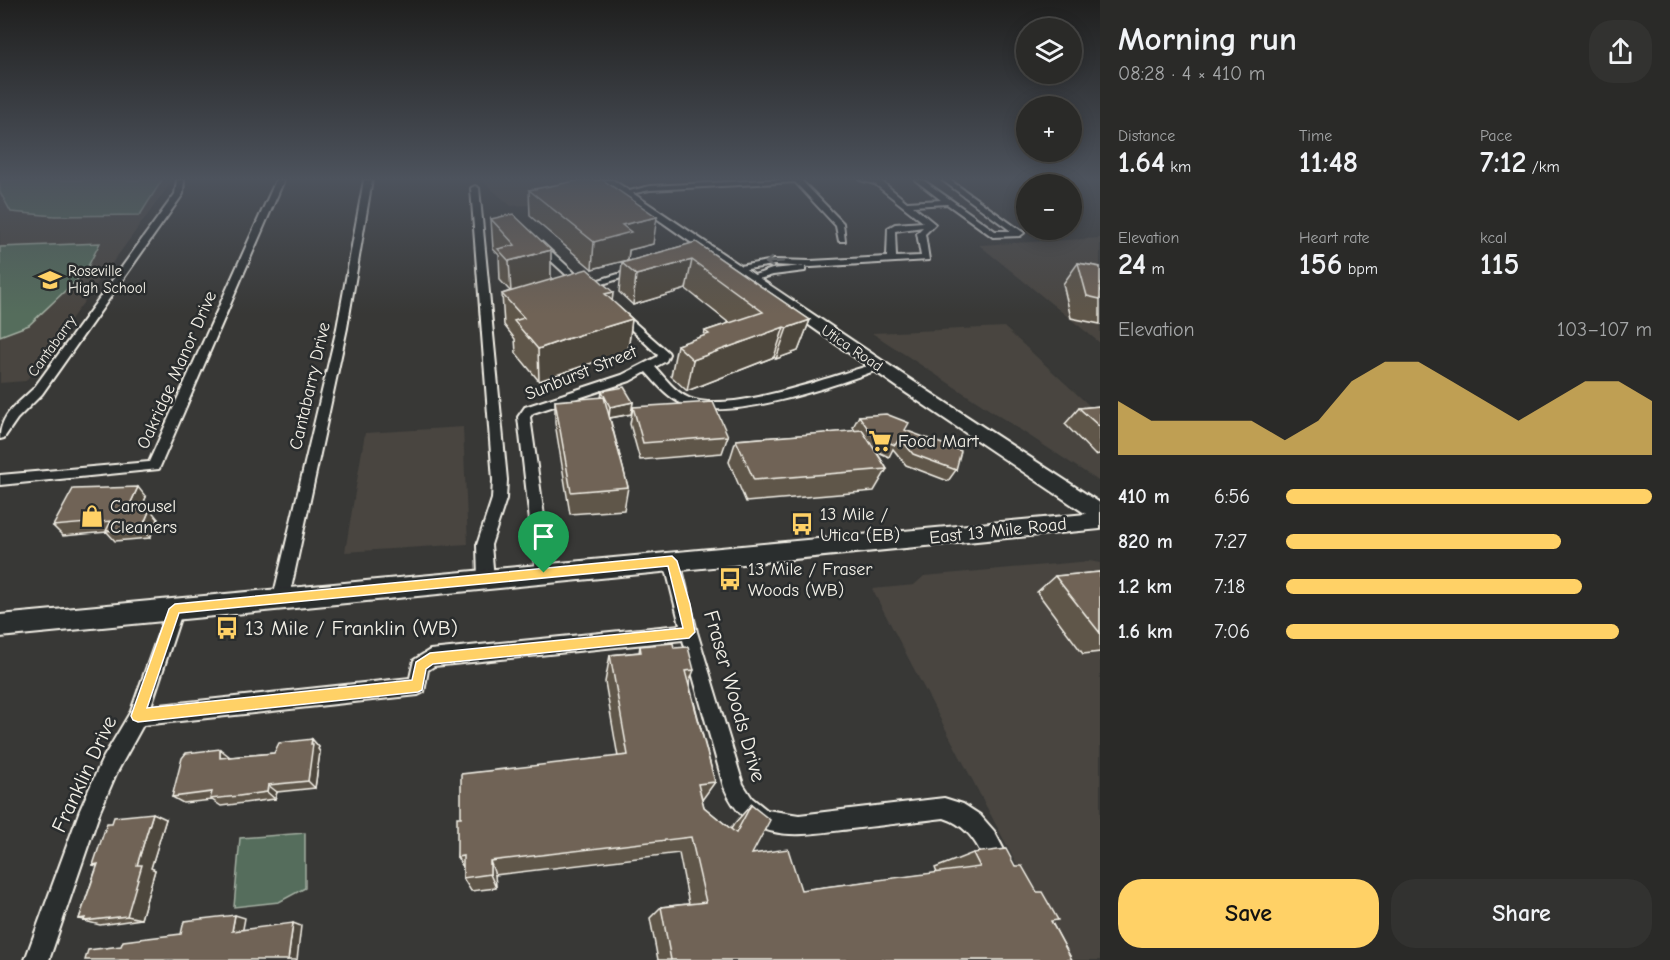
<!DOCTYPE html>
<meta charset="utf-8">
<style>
:root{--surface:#2a2a28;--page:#323230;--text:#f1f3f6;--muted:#a5a7a8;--line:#464645;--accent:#ffd166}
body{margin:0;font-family:"Comic Neue",sans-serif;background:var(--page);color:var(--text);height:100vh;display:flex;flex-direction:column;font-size:22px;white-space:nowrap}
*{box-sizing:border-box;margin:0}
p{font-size:20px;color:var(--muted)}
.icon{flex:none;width:33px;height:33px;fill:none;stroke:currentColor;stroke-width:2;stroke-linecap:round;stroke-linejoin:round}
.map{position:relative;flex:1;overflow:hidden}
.panel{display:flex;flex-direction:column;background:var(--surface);width:570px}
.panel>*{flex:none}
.fabs{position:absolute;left:1016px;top:18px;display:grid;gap:12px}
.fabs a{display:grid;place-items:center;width:66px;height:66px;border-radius:50%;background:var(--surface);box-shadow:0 3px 15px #0003,0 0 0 2px var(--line);font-size:30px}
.pin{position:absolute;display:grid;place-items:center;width:51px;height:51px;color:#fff;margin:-62px -26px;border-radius:50% 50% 50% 0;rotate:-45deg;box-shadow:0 0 6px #0007}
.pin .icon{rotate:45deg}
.round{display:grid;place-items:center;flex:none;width:63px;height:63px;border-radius:24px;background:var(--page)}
.head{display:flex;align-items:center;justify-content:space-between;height:102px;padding:0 18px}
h1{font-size:33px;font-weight:800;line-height:45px}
.stats{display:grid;grid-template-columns:repeat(3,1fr);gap:9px;height:102px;padding:6px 18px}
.stats div{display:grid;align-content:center}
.stats b{font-size:30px;font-weight:800}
.stats small{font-size:16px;font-weight:400}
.stats p{font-size:16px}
.chart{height:168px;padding:12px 18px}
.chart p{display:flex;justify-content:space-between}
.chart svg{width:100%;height:108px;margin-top:6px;fill:var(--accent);opacity:.7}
.cta{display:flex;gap:12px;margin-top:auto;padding:12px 18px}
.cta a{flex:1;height:69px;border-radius:24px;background:var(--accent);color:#111;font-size:24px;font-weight:800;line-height:69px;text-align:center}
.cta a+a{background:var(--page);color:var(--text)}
ul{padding:0 18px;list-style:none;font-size:20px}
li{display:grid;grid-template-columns:96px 72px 1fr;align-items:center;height:45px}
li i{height:15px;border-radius:8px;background:var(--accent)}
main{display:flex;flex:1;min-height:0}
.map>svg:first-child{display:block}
</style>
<main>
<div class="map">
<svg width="1100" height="960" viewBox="0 0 1100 960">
<rect width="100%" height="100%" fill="#383836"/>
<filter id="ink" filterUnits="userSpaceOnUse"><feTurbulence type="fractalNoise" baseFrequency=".0167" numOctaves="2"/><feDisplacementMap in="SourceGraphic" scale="12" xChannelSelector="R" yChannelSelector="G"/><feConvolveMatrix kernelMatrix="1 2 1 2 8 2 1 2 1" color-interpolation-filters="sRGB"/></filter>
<g filter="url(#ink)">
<!-- built -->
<path fill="#484540" d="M 0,180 L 173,180 L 26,381 L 0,383 Z
M 481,180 L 577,180 L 632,219 L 555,204 L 511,206 Z
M 1100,238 L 1100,343 L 979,245 Z
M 1004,327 L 1092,408 L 1100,408 L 1100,482 L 872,333 Z
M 463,427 L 468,544 L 345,552 L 365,433 Z
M 1090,561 L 1100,563 L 1100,960 L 1067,960 L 872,589 L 914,585 L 924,576 Z"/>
<!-- green -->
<path fill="#546d5c" stroke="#a4afa2" stroke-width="1.5" d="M 0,180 L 162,180 L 140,215 L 55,216 L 11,212 L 0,192 Z
M 100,243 L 85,272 L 29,325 L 0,336 L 0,247 Z
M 305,833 L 305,888 L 279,902 L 234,907 L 240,838 Z"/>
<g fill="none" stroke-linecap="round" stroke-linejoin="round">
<!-- street casing -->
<g stroke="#f4f1e8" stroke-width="4">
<path id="street" d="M 177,180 L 184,180 L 183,194 L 42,394 L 17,419 L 4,438 L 0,439 C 0,414 17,405 34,388 L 175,194 Z
M 276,180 L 284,180 L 159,469 L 0,485 L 0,475 L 149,462 Z
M 364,180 L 372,180 L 347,328 L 289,598 L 287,603 L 281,605 L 275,603 L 273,598 L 337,328 Z
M 766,180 L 801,180 L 843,223 L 845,241 L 839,241 L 836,226 L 795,182 L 650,190 L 625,195 L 621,193 L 650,186 Z
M 860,180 L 880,180 L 907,202 L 941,200 L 915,180 L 923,180 L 995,231 L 1011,231 L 942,180 L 950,180 L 1024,233 L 1020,236 L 993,237 L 947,204 L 913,206 L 935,224 L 925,234 L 929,260 L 811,267 L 774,265 L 734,271 L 734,267 L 774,260 L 811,261 L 887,257 L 888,228 L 895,224 L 923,222 L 875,184 ZM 923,227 L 917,233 L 921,256 L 896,257 L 895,231 Z
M 475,186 L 479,188 L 507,480 L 506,499 L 491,545 L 494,579 L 491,584 L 486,586 L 481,584 L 478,579 L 477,545 L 492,499 L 493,480 L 471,188 Z
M 535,242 L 541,242 L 578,276 L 589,283 L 638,268 L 643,271 L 587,289 L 581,289 L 580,285 L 572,280 L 535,246 Z
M 802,266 L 805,267 L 805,271 L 773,275 L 751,281 L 746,278 L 772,269 Z
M 618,308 L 668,352 L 669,354 L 666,361 L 655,367 C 665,378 675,392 689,398 C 732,415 835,374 879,363 L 885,366 L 883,368 C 835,385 733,422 685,405 C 669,399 657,384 646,372 L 630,381 L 533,413 L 530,417 L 552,573 L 549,578 L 544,580 L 539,578 L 536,573 L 518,417 L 525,407 L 622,375 L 657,357 L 658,355 L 614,313 L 613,311 Z
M 672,555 L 677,557 L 680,561 L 697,632 L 743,784 L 752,798 L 767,810 L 799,815 L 944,798 L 963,804 L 980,815 L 994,831 L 1013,867 L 1010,875 L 1002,878 C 981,869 982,830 944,818 C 913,822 882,825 851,829 C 799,835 749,847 724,787 L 683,640 L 434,666 L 428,670 L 424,692 L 418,695 L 143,725 L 116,774 L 100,811 L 49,960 L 25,960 L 80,810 L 102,760 L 131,711 L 169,604 L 175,602 L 181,604 L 183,609 L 151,706 L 410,678 L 414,660 L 430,650 L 680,625 L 664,561 L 667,557 Z"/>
</g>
<!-- secondary casing -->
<g stroke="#f4f1e8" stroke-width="4">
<path id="secondary" d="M 602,180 L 613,180 L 908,378 L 1100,503 L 1100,529 L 0,637 L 0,615 L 1086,514 L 896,386 Z"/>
</g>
<!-- street -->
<use href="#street" fill="#2a2d2e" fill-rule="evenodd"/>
<!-- secondary -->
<use href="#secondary" fill="#2a2d2e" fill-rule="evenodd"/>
</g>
<!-- wall -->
<path fill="#5f564a" stroke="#f4f1e8" stroke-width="1.5" d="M 529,190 L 653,244 L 629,250 L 628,260 L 592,269 L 530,216 Z
M 491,219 L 551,280 L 613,292 L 612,301 L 632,319 L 628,351 L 565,372 L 539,381 L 516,353 L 515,339 L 504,325 L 502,294 L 510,291 L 500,280 L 499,255 L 493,249 Z
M 696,242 L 810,320 L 798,351 L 776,359 L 774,357 L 687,391 L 671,376 L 677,345 L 704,336 L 705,331 L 729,323 L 686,289 L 633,305 L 619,292 L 622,263 Z
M 1078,263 L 1100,267 L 1100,324 L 1071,318 L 1063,284 Z
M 602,391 L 633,402 L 631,414 L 610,418 L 628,487 L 624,510 L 570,514 L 555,423 L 555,401 L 601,398 Z
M 1100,406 L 1100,454 L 1095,455 L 1065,424 L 1079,408 Z
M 633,407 L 728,436 L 722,453 L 640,460 L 630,424 Z
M 859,416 L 905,430 L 956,470 L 948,481 L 906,465 L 893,449 L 889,457 L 876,451 L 887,469 L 874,491 L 746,502 L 729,462 L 736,440 L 855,431 L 853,427 Z
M 146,497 L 140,510 L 158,519 L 150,538 L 115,541 L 107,532 L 63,536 L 53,526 Z
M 1100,572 L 1100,652 L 1083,654 L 1037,592 L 1055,576 Z
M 640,646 L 674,648 L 694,670 L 689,683 L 715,782 L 702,800 L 704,807 L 731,829 L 734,824 L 751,805 L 752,854 L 801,890 L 937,873 L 935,868 L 973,853 L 1015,866 L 1051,921 L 1072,960 L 658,960 L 650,918 L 661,907 L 689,904 L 679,853 L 495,875 L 496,888 L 471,891 L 463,878 L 463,867 L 457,857 L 461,817 L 618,757 L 605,682 L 610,655 L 639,652 Z
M 312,739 L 319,747 L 318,749 L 320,752 L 315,788 L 277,792 L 275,799 L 221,806 L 212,800 L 183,803 L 172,797 L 230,757 L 274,753 Z
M 166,819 L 151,868 L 155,870 L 141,919 L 100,925 L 84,921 L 84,920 L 79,919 L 97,866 L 93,865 Z"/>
<!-- shaded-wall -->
<path fill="#4e463c" stroke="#f4f1e8" stroke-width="1.5" d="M 657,217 L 653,244 L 629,250 L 628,260 L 592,269 L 594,242 L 622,225 Z
M 551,250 L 551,281 L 511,292 L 509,261 Z
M 692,260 L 686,289 L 633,305 L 636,275 Z
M 613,292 L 610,324 L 605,294 Z
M 632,319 L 628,351 L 565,372 L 539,381 L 538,349 L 566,339 Z
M 810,320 L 798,351 L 776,359 L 787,328 Z
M 784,327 L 774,357 L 687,391 L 693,360 Z
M 633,402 L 631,414 L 609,418 L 610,407 Z
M 138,487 L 146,497 L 135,521 L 127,511 Z
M 150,509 L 158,519 L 150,538 L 142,528 Z
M 312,739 L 319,747 L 318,749 L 320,752 L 315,788 L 308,781 Z
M 220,749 L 230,757 L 220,758 Z
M 268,785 L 277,792 L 275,799 L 267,792 Z
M 153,813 L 166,819 L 151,868 L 155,870 L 141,919 L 127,916 L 137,865 Z
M 490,861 L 495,875 L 496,888 L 490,874 Z
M 235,915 L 245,918 L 242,934 L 232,931 Z
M 293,923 L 301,926 L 297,960 L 288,960 Z"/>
<!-- building -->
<path fill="#6f6456" stroke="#f4f1e8" stroke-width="1.5" d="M 581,180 L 603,180 L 657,217 L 622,225 L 631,232 L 594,242 L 529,190 Z
M 513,214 L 551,250 L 509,261 L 498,249 L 515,245 L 491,219 Z
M 696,242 L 810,320 L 787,328 L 784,327 L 693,360 L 677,345 L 709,334 L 705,331 L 763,312 L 692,260 L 636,275 L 622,263 Z
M 1078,263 L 1100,267 L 1100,299 L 1087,296 Z
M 587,269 L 613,292 L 605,294 L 632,319 L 566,339 L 538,349 L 514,321 L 524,318 L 502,294 Z
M 624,387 L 633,402 L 610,407 L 602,391 Z
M 604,397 L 628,487 L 571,492 L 555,401 Z
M 713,402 L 728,436 L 643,443 L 633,407 Z
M 1100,406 L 1100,427 L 1079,408 Z
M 886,414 L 909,423 L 905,430 L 961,451 L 956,470 L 913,454 L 900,438 L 895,445 L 873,436 L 859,416 Z
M 862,430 L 887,469 L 754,480 L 736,440 Z
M 138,487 L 127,511 L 150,509 L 142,528 L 106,531 L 111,521 L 53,526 L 73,489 Z
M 1100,572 L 1100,633 L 1055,576 Z
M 673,643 L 674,648 L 688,647 L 694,670 L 685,671 L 715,782 L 698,784 L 704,807 L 736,833 L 751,805 L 770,820 L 752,854 L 788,849 L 801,890 L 980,867 L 973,853 L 1006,849 L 1015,866 L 1022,866 L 1037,892 L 1042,892 L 1058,920 L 1051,921 L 1072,960 L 671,960 L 661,907 L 706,902 L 691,837 L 490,861 L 490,874 L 463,878 L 463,856 L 457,857 L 457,817 L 461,817 L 461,774 L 628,755 L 610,655 L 641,652 L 640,646 Z
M 312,739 L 311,744 L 313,744 L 308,781 L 268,785 L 267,792 L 239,796 L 210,799 L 212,792 L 172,797 L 182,758 L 186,753 L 220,749 L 220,758 L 274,753 L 279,743 Z
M 153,813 L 137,865 L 142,865 L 127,916 L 84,921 L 85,918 L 79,919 L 98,864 L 93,865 L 107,823 L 112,823 L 114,817 Z
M 235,915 L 232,931 L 293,923 L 288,960 L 85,960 L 88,950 L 121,946 L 123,941 L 181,934 L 184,921 Z"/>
<!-- one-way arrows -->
<defs><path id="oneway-shaft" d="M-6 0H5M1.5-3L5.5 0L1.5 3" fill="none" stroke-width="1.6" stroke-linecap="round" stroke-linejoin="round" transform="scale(1.5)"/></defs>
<use stroke="#71726f" href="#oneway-shaft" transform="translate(774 262) rotate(176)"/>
</g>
<!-- sky -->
<linearGradient id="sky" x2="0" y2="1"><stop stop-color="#1f1f1e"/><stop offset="0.57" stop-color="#4d535d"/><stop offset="1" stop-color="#4d535d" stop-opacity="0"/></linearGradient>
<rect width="1100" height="314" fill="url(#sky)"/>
<!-- route -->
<path fill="#ffd166" stroke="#fff" stroke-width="1.5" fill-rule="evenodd" d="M 672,556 L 677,561 L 690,604 L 695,632 L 689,638 L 433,664 L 426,669 L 422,690 L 418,692 L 138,722 L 133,720 L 131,716 L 169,609 L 175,604 ZM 668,566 L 683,628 L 430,653 L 416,662 L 412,680 L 147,708 L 179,613 Z"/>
<!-- icons -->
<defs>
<g id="school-bare" transform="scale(1.8)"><path d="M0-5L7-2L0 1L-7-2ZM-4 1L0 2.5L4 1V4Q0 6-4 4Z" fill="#ffd166" stroke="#2a2d2e" stroke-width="2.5" paint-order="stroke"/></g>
<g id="supermarket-bare" transform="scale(1.8)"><path d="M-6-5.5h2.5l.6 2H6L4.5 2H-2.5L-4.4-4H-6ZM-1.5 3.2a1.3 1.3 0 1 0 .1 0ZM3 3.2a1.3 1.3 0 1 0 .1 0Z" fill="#ffd166" stroke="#2a2d2e" stroke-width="2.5" paint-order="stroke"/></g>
<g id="shop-bare" transform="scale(1.8)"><path d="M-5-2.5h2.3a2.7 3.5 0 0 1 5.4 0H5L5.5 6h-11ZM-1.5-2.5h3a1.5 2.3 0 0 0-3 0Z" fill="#ffd166" stroke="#2a2d2e" stroke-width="2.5" paint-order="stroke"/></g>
<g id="bus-bare" transform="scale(1.8)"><path d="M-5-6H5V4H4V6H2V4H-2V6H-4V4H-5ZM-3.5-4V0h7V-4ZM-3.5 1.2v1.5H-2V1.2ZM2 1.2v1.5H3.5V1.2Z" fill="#ffd166" stroke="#2a2d2e" stroke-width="2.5" paint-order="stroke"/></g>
</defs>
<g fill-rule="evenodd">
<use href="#school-bare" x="50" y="280"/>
<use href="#supermarket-bare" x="880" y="441"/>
<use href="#shop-bare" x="92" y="516"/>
<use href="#bus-bare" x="802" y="524"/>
<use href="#bus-bare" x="730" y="579"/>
<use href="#bus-bare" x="227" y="628"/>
</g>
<g text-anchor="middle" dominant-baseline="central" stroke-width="5" stroke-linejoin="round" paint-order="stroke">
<!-- far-poi labels -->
<g font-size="15" fill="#f4f1e8" stroke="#2a2d2e" text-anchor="start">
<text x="68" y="271">Roseville<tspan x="68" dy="17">High School</tspan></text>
</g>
<!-- far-street labels -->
<g font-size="15" fill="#f4f1e8" stroke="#2a2d2e">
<text transform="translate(52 346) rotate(-54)">Cantabarry</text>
<text transform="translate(852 348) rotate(34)">Utica Road</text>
</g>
<!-- street labels -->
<g font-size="18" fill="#f4f1e8" stroke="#2a2d2e">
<text transform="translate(177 370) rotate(-66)">Oakridge Manor Drive</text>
<text transform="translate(581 373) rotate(-22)">Sunburst Street</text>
<text transform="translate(310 386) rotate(-77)">Cantabarry Drive</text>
<text transform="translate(998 531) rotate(-6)">East 13 Mile Road</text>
</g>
<!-- poi labels -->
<g font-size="18" fill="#f4f1e8" stroke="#2a2d2e" text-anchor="start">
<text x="898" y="441">Food Mart</text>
<text x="110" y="506">Carousel<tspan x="110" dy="21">Cleaners</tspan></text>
<text x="820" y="514">13 Mile /<tspan x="820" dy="21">Utica (EB)</tspan></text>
<text x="748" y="569">13 Mile / Fraser<tspan x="748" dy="21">Woods (WB)</tspan></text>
</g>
<!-- near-poi labels -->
<g font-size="21" fill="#f4f1e8" stroke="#2a2d2e" text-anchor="start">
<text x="245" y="628">13 Mile / Franklin (WB)</text>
</g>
<!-- near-street labels -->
<g font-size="21" fill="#f4f1e8" stroke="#2a2d2e">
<text transform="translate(735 696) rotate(74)">Fraser Woods Drive</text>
<text transform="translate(84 774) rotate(-65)">Franklin Drive</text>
</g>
</g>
</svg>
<div class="fabs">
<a><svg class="icon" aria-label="layers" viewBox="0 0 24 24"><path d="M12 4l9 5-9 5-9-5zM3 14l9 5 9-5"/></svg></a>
<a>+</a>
<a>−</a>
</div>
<div class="pin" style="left:544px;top:573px;background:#1e9e55"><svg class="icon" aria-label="arrive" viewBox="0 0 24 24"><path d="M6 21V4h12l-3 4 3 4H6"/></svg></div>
</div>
<section class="panel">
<div class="head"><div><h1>Morning run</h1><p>08:28 · 4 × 410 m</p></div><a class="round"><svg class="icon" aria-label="share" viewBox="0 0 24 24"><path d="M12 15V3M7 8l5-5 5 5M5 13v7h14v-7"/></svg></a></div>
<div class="stats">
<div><p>Distance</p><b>1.64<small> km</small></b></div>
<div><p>Time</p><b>11:48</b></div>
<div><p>Pace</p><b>7:12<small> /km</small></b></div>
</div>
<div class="stats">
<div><p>Elevation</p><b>24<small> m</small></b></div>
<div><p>Heart rate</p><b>156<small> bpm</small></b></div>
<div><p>kcal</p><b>115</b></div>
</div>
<div class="chart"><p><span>Elevation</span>103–107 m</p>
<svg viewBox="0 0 160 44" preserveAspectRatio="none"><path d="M0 44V22L10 30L20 30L30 30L40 30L50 38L60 30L70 14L80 6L90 6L100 14L110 22L120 30L130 22L140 14L150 14L160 22V44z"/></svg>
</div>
<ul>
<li><b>410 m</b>6:56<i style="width:100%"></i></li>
<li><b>820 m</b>7:27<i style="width:75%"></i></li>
<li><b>1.2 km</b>7:18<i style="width:81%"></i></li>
<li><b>1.6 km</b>7:06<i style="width:91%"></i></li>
</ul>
<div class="cta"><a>Save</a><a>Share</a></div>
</section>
</main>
